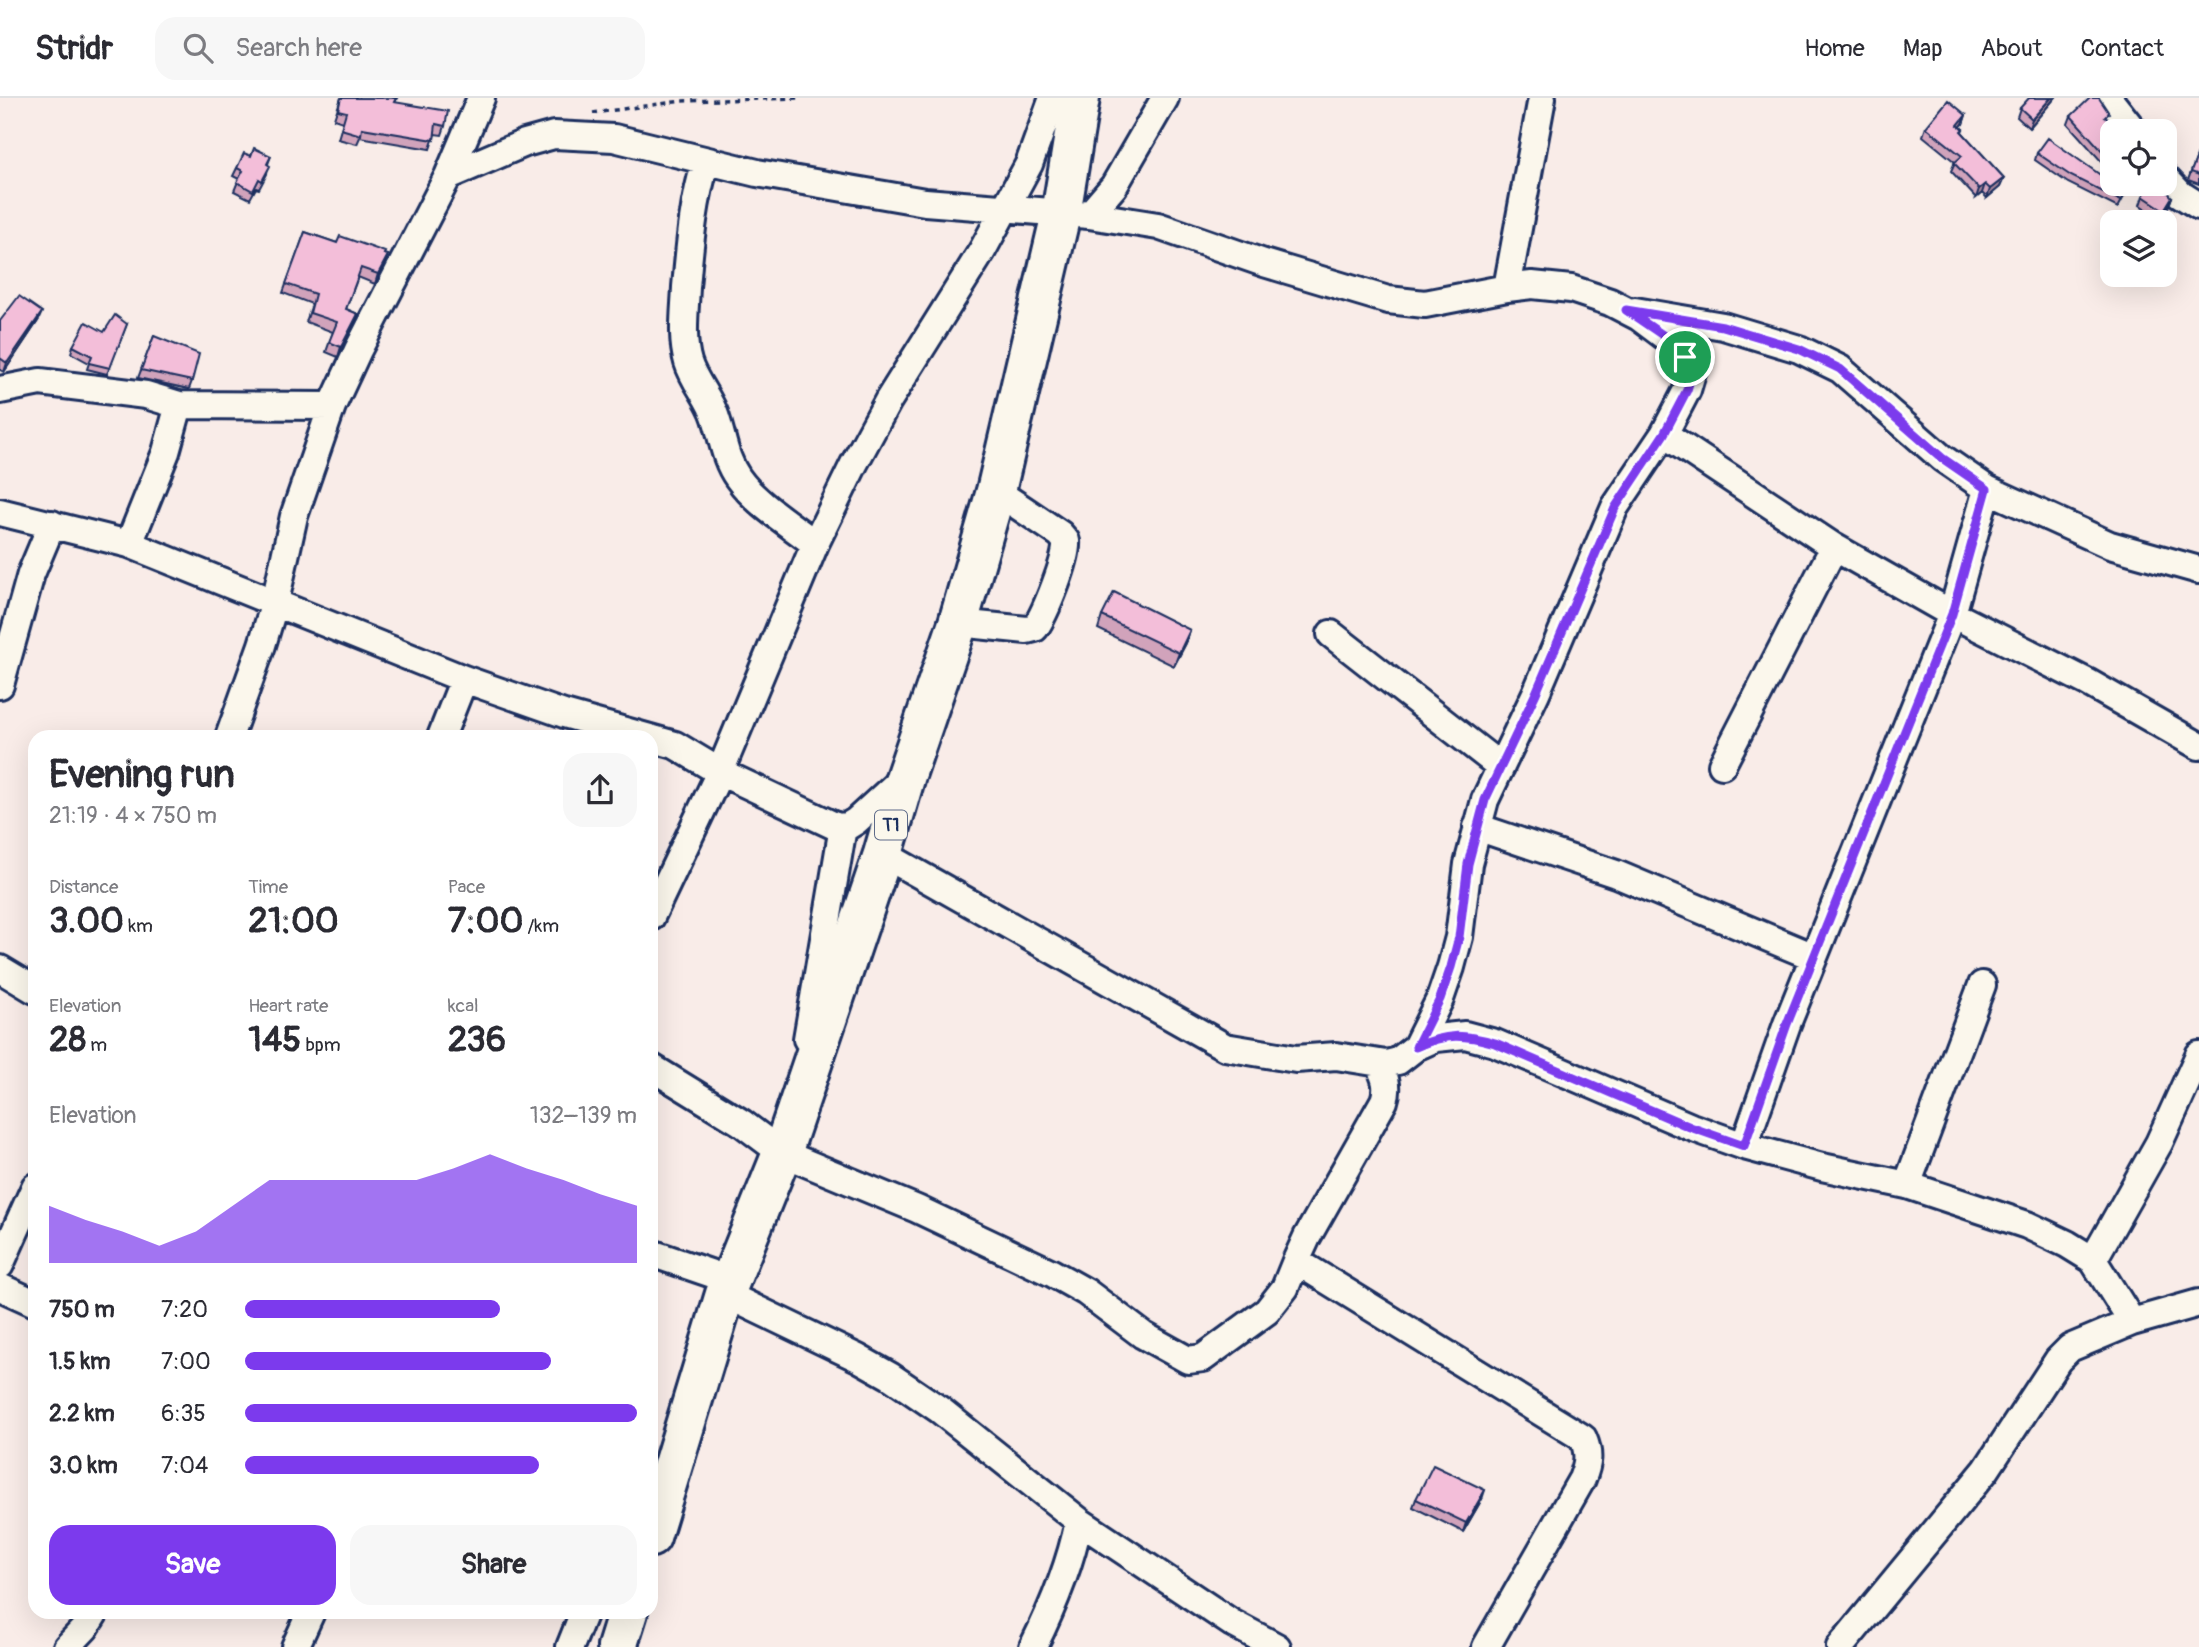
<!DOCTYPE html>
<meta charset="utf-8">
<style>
:root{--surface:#fff;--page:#f7f7f7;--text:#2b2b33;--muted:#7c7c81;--line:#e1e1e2;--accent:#7c3aed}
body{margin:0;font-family:Pangolin,sans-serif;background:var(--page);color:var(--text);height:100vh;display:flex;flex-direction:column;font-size:26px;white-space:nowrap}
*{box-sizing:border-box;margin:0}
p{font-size:23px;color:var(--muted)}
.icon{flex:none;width:38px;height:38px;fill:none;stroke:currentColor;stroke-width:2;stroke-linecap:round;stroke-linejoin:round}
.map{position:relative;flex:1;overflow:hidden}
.sheet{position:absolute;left:28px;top:632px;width:630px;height:889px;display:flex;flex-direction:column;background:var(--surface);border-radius:21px;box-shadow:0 7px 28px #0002}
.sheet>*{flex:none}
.controls{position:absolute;left:2100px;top:21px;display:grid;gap:14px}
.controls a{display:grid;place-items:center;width:77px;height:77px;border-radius:14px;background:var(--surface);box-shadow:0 7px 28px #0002;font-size:35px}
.pin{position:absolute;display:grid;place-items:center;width:60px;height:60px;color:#fff;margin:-30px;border:4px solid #fff;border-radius:50%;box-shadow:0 2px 7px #0007}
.round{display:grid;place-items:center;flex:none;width:74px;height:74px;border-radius:21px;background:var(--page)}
.head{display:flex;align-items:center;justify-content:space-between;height:119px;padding:0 21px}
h1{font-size:38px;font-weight:700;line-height:52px}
.figures{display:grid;grid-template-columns:repeat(3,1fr);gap:10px;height:119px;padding:7px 21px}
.figures div{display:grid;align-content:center}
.figures b{font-size:35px;font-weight:700}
.figures small{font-size:19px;font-weight:400}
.figures p{font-size:19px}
.chart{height:196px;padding:14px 21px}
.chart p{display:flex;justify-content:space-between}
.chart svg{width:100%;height:126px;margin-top:7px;fill:var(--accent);opacity:.7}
.action{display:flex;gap:14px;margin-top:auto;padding:14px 21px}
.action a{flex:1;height:80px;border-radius:21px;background:var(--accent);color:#fff;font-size:28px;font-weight:700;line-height:80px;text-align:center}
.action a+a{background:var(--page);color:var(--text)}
ul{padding:0 21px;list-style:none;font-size:23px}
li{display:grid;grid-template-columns:112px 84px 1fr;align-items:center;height:52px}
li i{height:18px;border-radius:9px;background:var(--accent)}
header{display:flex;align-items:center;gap:42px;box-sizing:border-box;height:98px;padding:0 35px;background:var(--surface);border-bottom:2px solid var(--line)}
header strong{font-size:33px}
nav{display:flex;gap:38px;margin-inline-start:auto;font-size:24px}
.search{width:490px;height:63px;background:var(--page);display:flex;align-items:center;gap:18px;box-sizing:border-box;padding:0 24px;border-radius:21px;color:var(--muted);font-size:26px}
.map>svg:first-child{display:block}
</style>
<header>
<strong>Stridr</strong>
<div class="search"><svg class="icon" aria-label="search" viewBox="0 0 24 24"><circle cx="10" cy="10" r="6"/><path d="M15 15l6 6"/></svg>Search here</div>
<nav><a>Home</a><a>Map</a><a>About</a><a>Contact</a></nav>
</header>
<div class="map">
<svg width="2199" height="1549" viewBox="0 0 2199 1549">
<rect width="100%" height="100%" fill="#f9ece8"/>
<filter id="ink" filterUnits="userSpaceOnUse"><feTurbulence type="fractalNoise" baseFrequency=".0143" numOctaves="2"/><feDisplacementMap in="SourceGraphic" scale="14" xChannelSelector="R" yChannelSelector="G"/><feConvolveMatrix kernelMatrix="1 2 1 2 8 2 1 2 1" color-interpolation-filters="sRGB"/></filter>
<g filter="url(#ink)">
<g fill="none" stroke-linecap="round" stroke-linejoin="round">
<!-- minor casing -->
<g stroke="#1b2f5e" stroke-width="32">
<path id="minor" d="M 2108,0 L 2134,33
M 706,63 C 693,105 690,145 686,189 C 685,213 681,240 688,264 C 694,284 710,300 716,320 C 723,341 725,362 738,380 C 757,407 790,426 815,446
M 448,78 L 525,45 L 554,37 L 614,40 L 757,75 L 925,104 L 1089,117 L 1158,128 L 1264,165 L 1388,202 L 1425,206 L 1507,190 L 1532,187 L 1571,191 L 1610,204 L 1639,219 L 1667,240 L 1691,267 L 1692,275 L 1687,292 L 1664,336 L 1615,409 L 1536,595 L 1485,702 L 1468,766 L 1459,839 L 1451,869 L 1440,901 L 1416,949
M 2165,80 L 2180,96 L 2199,108
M 1089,117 L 1114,88 L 1165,0
M 1507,190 L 1542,0
M 1635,213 L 1723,228 L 1799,251 L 1840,271 L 1942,360 L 1987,391 L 2110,447 L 2199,472
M 0,292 L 40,284 L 146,297 L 179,307 L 332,308
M 1664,336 L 1834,449 L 1952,516 L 2087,584 L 2199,648
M 0,414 L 129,446 L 464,581 L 564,616 L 675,647 L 720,674 L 837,729 L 848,728 L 856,723 L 902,681
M 129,446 L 166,354 L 179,307
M 958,525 L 1027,532 L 1035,530 C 1045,516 1068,460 1066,443 L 1060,436 L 996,393
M 1331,536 L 1501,669
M 0,587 L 31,476 L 52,426
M 229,639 L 262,547 L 275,504 L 294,418 L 332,308 L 358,252 L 448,78 L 481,0
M 441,639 L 464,581
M 1722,667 L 1834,449
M 1477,729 L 1616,776 L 1814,859
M 883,756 L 1225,949 L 1296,961 L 1336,958 L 1386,966 L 1398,963 L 1416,949 L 1436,940 L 1465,937 L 1495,945 L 1691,1029 L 1744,1048 L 1822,1069 L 1907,1087 L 2027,1127 L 2067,1146 L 2093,1162 L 2132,1224 L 2070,1250 L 2058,1262 L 1986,1372 L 1840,1549
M 651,819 L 720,674 L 815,446 L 854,366 L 888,303 L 982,153 L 1029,66 L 1053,0
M 0,871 L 35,892
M 807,941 L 843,729
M 1379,966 C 1385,979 1389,989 1384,1003 L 1307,1139 L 1296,1163 L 1583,1340 C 1590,1356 1588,1366 1582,1381 L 1486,1549
M 651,969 L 742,1025 L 782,1055 L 917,1111 L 1052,1175 L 1086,1194 L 1143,1237 L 1188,1262 L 1203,1260 L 1267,1213 L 1285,1190 L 1296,1163
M 1744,1048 L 1787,926 L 1952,516 L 1987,391
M 1907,1087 L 1982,887
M 651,1155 L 730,1182
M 2093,1162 L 2159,1045 L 2199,957
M 0,1167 L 35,1089
M 0,1189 L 35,1205
M 725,1196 L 858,1260 L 890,1278 L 940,1312 L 1079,1423 L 1232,1525 L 1277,1549
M 2132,1224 L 2199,1205
M 67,1549 L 85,1530 L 95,1514
M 295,1549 L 311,1514
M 570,1549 L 584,1514
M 1033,1549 C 1053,1509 1070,1468 1079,1423"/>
</g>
<!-- highway casing -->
<g stroke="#1b2f5e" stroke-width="44">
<path id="highway" d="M 651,1439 L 725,1196 L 782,1055 L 883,756 L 906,677 L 958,525 L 996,393 L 1061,116 L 1080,0
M 617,1549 L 628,1514"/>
</g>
<!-- path -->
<path stroke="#1b2f5e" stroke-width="3.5" stroke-dasharray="5 5" stroke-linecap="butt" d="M 593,15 L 682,3 L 799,0"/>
<!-- minor -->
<use href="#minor" stroke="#fbf7ec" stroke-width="26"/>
<!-- highway -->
<use href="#highway" stroke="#fbf7ec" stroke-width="38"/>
</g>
<!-- wall -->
<path fill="#d1a3bb" stroke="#1b2f5e" stroke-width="2" d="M 341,0 L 397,0 L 395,4 L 445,28 L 442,37 L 435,36 L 430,51 L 360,39 L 357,46 L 338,41 L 343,24 L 334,21 Z
M 2055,0 L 2029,30 L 2017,19 L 2020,10 Z
M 1966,17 L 1963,26 L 1960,29 L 1963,31 L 1962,34 L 2004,80 L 2000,89 L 1987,100 L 1982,95 L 1976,100 L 1951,73 L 1955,64 L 1923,38 L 1926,29 Z
M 2071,18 L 2107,21 L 2112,33 L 2112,74 L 2110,73 L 2068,26 Z
M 2199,53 L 2199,86 L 2188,82 Z
M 2037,55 L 2126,95 L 2118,110 L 2068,85 L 2035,62 Z
M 251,58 L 271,58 L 268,66 L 267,76 L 259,91 L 256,90 L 250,101 L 234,93 L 239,81 L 233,78 L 237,70 Z
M 2143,98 L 2172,99 L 2169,107 L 2161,121 L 2140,107 Z
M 305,134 L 337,145 L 384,167 L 375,186 L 358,179 L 346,211 L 358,216 L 354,225 L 338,259 L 326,254 L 333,234 L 306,224 L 312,206 L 283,195 Z
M 0,223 L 38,223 L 4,274 L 0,272 Z
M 127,226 L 107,276 L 87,271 L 89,265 L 71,255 L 73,248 L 104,234 Z
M 154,238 L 192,283 L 189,291 L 138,280 Z
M 1102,518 L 1190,532 L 1186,545 L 1174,568 L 1098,531 Z
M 1416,1401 L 1482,1401 L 1463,1434 L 1413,1409 Z"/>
<!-- shaded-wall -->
<path fill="#aa8598" stroke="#1b2f5e" stroke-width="2" d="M 2051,0 L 2055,0 L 2029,30 L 2032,21 Z
M 1966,17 L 1963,26 L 1955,35 L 1958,27 Z
M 2004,80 L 2000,89 L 1987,100 L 1990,91 Z
M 1985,86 L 1982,95 L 1976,100 L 1979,91 Z
M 2172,99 L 2169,107 L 2161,121 L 2164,112 Z
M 388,157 L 384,167 L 375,186 L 378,176 Z
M 42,214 L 38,223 L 4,274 L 7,265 Z
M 358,216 L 354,225 L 338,259 L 341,249 Z
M 1190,532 L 1186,545 L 1174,568 L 1179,555 Z
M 1485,1392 L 1482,1401 L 1463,1434 L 1466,1425 Z"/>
<!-- building -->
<path fill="#f3bed9" stroke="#1b2f5e" stroke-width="2" d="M 341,0 L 396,0 L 394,4 L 448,13 L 445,28 L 436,26 L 434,42 L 362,30 L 361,37 L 341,31 L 346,14 L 338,12 Z
M 2029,0 L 2051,0 L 2032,21 L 2020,10 Z
M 2090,0 L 2099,0 L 2109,15 L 2105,19 L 2122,31 L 2121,33 L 2112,33 L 2112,64 L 2071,18 Z
M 1948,2 L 1966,17 L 1958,27 L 1963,31 L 1961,33 L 2004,80 L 1990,91 L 1985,86 L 1979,91 L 1954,65 L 1962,58 L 1926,29 Z
M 2048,40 L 2126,95 L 2121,103 L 2071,78 L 2037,55 Z
M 254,50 L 271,58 L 267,66 L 270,68 L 262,83 L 259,81 L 253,93 L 237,84 L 243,73 L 237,70 L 244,55 L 251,58 Z
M 2199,53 L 2199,77 L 2191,74 Z
M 2151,86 L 2161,86 L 2172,99 L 2164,112 L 2143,98 Z
M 305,134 L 337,145 L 340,138 L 385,154 L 384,156 L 388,157 L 378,176 L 361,170 L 346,211 L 358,216 L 341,249 L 329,244 L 337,224 L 310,215 L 315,196 L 286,186 Z
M 19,198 L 42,214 L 7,265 L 0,260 L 0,223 Z
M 115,217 L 127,226 L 110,270 L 89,265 L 92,258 L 73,248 L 86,224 L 104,234 Z
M 154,238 L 199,256 L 192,283 L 141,272 Z
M 1114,494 L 1190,532 L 1179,555 L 1102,518 Z
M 1433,1367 L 1485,1392 L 1466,1425 L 1416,1401 Z"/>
</g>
<g fill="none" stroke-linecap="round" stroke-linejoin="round" filter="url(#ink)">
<!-- route casing -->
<g stroke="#fff" stroke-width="14">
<path id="route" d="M 1626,212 L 1723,228 L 1799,251 L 1840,271 L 1942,360 L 1987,391 L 1952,516 L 1787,926 L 1744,1048 L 1690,1029 L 1495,945 C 1463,936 1447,935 1416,949 L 1440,901 L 1451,869 L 1459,839 L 1468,766 L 1485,702 L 1536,595 L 1615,410 L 1664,336 L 1687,292 L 1692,275 L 1691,267 L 1667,240 Z"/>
</g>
<!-- route -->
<use href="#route" stroke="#7c3aed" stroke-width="9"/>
</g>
<g text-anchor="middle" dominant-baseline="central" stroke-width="5" stroke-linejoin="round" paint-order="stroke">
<!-- shield labels -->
<rect fill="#fbf7ec" stroke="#5e6b89" stroke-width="2" x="875" y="712.5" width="32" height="29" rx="5"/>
<g font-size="18" font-weight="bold" fill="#1b2f5e">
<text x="891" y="727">T1</text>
</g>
</g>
</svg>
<div class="controls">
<a><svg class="icon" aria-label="locate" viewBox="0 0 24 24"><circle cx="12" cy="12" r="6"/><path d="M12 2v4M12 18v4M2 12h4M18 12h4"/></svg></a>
<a><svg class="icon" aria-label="layers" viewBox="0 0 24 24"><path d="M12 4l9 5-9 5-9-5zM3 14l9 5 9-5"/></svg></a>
</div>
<div class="pin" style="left:1685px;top:259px;background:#1e9e55"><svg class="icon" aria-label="arrive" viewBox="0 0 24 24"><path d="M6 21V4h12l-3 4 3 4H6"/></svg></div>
<section class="sheet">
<div class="head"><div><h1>Evening run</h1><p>21:19 · 4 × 750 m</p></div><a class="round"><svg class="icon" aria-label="share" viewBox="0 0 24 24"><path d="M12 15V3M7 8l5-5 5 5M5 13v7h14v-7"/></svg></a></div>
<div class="figures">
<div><p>Distance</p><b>3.00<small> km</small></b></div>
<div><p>Time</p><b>21:00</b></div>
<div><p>Pace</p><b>7:00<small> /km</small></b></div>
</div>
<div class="figures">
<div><p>Elevation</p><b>28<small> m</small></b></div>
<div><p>Heart rate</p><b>145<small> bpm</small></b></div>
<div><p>kcal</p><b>236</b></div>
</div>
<div class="chart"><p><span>Elevation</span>132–139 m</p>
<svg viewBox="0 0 160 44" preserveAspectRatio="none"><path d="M0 44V24L10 29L20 33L30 38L40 33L50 24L60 15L70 15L80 15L90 15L100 15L110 11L120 6L130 11L140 15L150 20L160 24V44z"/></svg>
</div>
<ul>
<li><b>750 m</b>7:20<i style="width:65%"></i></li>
<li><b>1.5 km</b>7:00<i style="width:78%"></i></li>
<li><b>2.2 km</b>6:35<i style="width:100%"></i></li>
<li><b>3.0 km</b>7:04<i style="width:75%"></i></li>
</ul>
<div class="action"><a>Save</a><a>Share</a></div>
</section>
</div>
